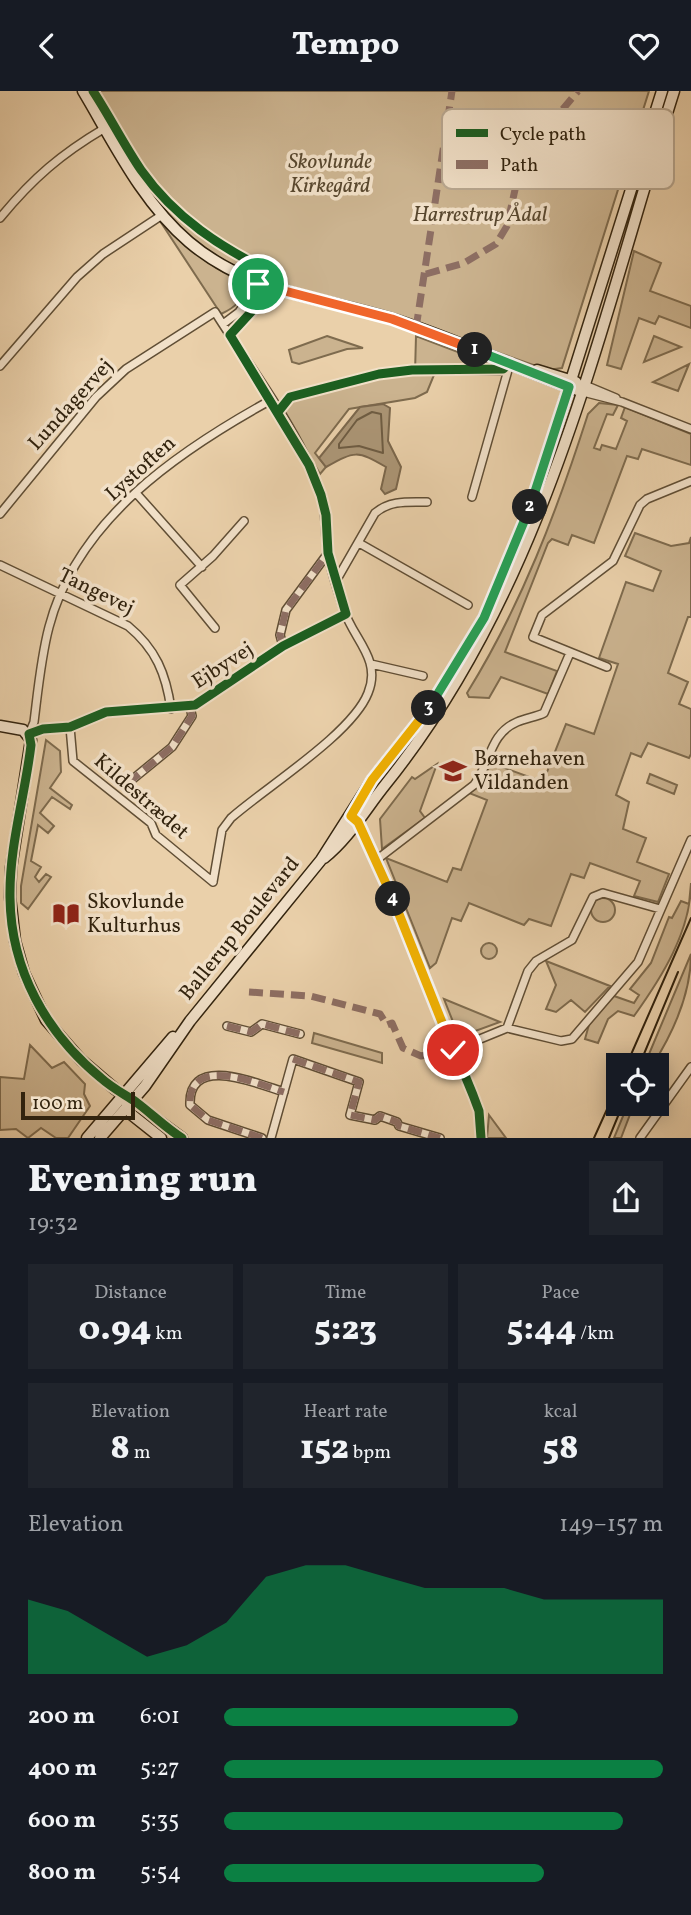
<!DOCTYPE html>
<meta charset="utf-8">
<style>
:root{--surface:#171b24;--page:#20242c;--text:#f1f3f6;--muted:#9ea1a6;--accent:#0b8043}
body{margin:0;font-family:Vollkorn,serif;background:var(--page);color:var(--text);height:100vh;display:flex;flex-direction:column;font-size:26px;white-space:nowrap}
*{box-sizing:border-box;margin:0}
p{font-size:23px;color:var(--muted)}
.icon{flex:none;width:38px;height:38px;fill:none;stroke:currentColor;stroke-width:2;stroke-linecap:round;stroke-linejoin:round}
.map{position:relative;height:1047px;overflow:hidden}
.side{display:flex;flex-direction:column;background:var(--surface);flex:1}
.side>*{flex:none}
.buttons{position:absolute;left:606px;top:962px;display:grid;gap:14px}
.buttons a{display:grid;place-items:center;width:63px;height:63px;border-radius:0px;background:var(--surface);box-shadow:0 4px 18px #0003;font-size:35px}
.scale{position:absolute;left:21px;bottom:18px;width:114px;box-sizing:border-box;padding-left:7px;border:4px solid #32230e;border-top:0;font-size:19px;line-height:24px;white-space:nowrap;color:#32230e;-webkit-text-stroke:5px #f1e0c8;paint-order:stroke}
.pin{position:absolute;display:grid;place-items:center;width:60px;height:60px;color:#fff;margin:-30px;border:4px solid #fff;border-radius:50%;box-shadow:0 2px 7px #0007}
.km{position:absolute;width:35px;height:35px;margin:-18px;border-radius:50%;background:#222;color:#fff;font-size:19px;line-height:35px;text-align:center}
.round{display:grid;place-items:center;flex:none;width:74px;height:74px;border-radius:0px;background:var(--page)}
.summary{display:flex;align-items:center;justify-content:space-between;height:119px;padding:0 28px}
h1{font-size:38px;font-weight:800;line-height:52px}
.metrics{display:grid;grid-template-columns:repeat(3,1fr);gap:10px;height:119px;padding:7px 28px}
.metrics div{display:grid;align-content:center;border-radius:0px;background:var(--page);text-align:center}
.metrics b{font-size:35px;font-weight:800}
.metrics small{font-size:19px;font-weight:400}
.metrics p{font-size:19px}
.chart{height:196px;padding:14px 28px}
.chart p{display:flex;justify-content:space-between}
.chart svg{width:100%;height:126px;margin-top:7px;fill:var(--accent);opacity:.7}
ul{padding:0 28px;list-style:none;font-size:23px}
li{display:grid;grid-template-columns:112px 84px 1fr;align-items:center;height:52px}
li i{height:18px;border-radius:9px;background:var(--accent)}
header{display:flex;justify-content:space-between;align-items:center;height:91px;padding:0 28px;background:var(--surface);font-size:32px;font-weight:800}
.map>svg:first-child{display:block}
</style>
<header><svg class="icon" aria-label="back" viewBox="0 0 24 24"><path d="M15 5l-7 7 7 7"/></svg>Tempo<svg class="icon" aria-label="heart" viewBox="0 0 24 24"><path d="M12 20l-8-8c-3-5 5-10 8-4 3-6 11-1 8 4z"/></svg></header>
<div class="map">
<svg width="691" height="1047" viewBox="0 0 691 1047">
<rect width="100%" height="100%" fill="#ead0aa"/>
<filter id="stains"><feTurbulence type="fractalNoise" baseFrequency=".00286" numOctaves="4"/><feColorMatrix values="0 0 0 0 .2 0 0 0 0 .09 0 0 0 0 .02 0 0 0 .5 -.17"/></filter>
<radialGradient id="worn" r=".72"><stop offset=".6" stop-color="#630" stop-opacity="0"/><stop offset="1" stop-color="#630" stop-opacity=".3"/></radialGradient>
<!-- green -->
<path fill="#cbb38f" stroke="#7e6b4e" stroke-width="2" d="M 101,0 L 649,0 L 562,277 L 548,279 C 487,258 427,235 366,217 C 286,193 227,189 167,123 C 136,89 116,45 93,6 Z
M 160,130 L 216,177 L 243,192 C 244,209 236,216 221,223 Z
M 634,160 L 661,172 L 650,200 L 691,215 L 691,237 L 659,225 L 655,233 L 639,227 L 621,278 L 607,274 Z
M 327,245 L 363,257 L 347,258 L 299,273 L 292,271 L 289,259 Z
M 416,245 L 500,277 L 500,284 L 415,282 Z
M 654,245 L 681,256 L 644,271 Z
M 689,273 L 678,300 L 653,291 Z
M 409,283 L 434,284 L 427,301 L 415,307 L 349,318 L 315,362 L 326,376 L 320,383 L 284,321 L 291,309 L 333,295 Z
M 599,312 L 618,314 L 613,324 L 607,323 L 594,357 L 600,359 L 602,354 L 616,358 L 627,330 L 621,327 L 625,316 L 691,343 L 691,374 L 642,358 L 638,368 L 627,365 L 594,452 L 572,444 L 568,454 L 552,448 L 548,452 L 505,561 L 557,580 L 548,603 L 501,586 L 489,607 L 469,606 L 467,602 C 521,515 557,420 588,323 Z
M 635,442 L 671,455 L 689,452 L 691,446 L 691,526 L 688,526 L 668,582 L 688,591 L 679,613 L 691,618 L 691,663 L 689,667 L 648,652 L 641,666 L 631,662 L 616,704 L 629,711 L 623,738 L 646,747 L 637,771 L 669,783 L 658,811 L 634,805 L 640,790 L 590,772 L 584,787 L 571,783 L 551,835 L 529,828 L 524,834 L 469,812 L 461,830 L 452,827 L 436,872 L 430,877 L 386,767 L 447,791 L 453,777 L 461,779 L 487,709 L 469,702 L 482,691 L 491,672 L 543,691 L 566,633 L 594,643 L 618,573 L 599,567 L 626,491 L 653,500 L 661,480 L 625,465 Z
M 46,649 L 60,660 L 61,681 L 50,697 L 72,714 L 70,718 L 52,706 L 40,722 L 54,735 L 48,742 L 38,734 L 31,770 L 41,776 L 35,786 L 39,791 L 46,783 L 51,786 L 28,818 L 21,812 L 21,795 Z
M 437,673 L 420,720 L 425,727 L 382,758 L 380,728 L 412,686 L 415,688 Z
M 650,683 L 677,694 L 674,703 L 647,692 Z
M 691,792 C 691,840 662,886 634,925 L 618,920 L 608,928 L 598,952 L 585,948 L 590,930 L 614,905 L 634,912 L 639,904 L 630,898 L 651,872 L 669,826 L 672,827 L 681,810 L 689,813 Z
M591 819a12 12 0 1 1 24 0a12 12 0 1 1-24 0Z
M481 860a8 8 0 1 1 16 0a8 8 0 1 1-16 0Z
M 691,863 C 691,903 673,942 652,975 L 644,975 Z
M 546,870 L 610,895 L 585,921 L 571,909 L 556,921 L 546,918 L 556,894 Z
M 444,908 L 500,931 L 459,946 Z
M 314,942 L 382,962 L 382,972 L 312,952 Z
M 30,954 L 52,977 L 64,971 L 85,993 L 84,1003 L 90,1015 L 68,1047 L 56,1047 L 41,1037 L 28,1047 L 16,1038 L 0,1039 L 0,986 L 24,988 Z
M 628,1013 L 634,1013 L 621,1047 L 614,1047 Z
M 489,1024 L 506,1047 L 487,1047 Z"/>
<!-- water -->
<path fill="#ab9575" stroke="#7b674c" stroke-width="2" d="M 383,313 L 390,317 L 388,350 L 401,376 L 396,398 L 385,403 L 381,398 L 386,376 C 357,359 355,360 326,376 L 319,367 L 360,316 Z"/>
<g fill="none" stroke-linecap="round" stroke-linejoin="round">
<!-- shore -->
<path stroke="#6e5c42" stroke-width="2" d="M 372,321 L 381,323 L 383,362 L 359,355 L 339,357 L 339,353 L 357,329 Z"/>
<!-- street casing -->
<g stroke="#604e35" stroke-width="10">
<path id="street" d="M 0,127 C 33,87 61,63 105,37
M 223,233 L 239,221 L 258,193
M 0,275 L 77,186 L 103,163 L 162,124
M 585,294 L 616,307
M 583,301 L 622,311 L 691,338
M 136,402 L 202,476
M 472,406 L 510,272
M 0,423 L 96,306 L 126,278 L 215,221 C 248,274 304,346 321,405 C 327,424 324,443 328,463 C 331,481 338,501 344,519 C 353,548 382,568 368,602 C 352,643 266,696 231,727 L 222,739 L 213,791
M 359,452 L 468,514
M 0,474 L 128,535 C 156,558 166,583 171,618
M 336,490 L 375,422 C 390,409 408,411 427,411
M 215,537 L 180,494 L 213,465 L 244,430
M 283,555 L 280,544 L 286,519 L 328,462
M 371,573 L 423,585
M 607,576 L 533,546 L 542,524 L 613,470 L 640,414 L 647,408 L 691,390
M 70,636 L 73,670 L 151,732 L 156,744 L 213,791
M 29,643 L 34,631 C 38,599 41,566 49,536 C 77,428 180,359 271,309
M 29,643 L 43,638 L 70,636 L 106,621 L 195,614 L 283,555 L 346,523
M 128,692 L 172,656 L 192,625 L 190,616
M 357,730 L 387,794 L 473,1004 L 479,1020 L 481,1047
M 375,770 L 474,694 C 491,672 489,643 517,631 C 526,627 536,626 544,622 L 570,562
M 227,935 L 251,941 L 262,933 L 300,943
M 507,937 L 528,880 L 536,870 L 572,849 L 593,806 L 603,802 L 660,818
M 453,959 L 507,937 L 561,950 L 572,948 L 638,871 L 691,749
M 262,1047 L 208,1029 L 190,1014 C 188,962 258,993 284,1001
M 271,1047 L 293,968 L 359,991 L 350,1024 L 375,1029 L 380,1025 L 397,1031 L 399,1035 L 440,1047
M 640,1047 L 691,976"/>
</g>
<!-- secondary casing -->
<g stroke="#32230e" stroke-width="13">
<path id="secondary" d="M 83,0 C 114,52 142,111 189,151 C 248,201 319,206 390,227 C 456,248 518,278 583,301
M 537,279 L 576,291
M 0,635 L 23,639 L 31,649 L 11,777 L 10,806 L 15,850 L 24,882 L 46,929 L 81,969 L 115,998 L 182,1047
M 324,767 C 349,747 365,719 385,694 C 546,494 598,240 674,0
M 127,1013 L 132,1024 L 161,1047
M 87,1047 L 173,946
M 100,1047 L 145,995 L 190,930 L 321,769 L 372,689 L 432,613 L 484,527 L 513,462 L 539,391 L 662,0"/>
</g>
<!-- street -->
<use href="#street" stroke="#f1e0c8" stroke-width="7"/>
<!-- secondary -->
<use href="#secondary" stroke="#f1e0c8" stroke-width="10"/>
<!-- tram -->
<path stroke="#32230e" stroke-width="2" d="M 626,975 L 691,827
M 639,975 L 678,881
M 594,1047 L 618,994
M 609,1047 L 623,1013"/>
<!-- quiet -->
<path stroke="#8d6e63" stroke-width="7" stroke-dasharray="14 7" stroke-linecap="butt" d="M 426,183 L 464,172 L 496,153 L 507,135 L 522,67 L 578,0
M 416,237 L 452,0
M 283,555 L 280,544 L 286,519 L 328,462
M 128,692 L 172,656 L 192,625 L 190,616
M 249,901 L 310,905 L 380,923 L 387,934 L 392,932 L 403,957 L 421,965 L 453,959
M 227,935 L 251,941 L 262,933 L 300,943
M 293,968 L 359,991 L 350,1024 L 375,1029 L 380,1025 L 397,1031 L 399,1035 L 440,1047
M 262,1047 L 208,1029 L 190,1014 C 188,962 258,993 284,1001"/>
<!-- cycleway casing -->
<g stroke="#f1e0c8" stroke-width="13">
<path id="cycleway" d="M 278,321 L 290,306 L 379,283 L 412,279 L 503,278 L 510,272
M 29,643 L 43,638 L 70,636 L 106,621 L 195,614 L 283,555 L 346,523 L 328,462 L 326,424 L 321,404 L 309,374 L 230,244 L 263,208 L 273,182 C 221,157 175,127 141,79 C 124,54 110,26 93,0
M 29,643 L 31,654 C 25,705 9,755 10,807 C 11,879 46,942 101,987 C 112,997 124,1003 136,1011 C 152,1023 166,1037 182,1047
M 361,738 L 387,794 L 473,1004 L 479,1020 L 481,1047"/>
</g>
<!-- cycleway -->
<use href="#cycleway" stroke="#1b5e20" stroke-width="9"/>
</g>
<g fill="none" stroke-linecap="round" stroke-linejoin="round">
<!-- split-1 casing -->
<g stroke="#fff" stroke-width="14">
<path id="split-1" d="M 258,193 L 392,228 L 475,259"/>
</g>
<!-- split-2 casing -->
<g stroke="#fff" stroke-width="14">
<path id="split-2" d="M 475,259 L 569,296 L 530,416"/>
</g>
<!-- split-3 casing -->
<g stroke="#fff" stroke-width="14">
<path id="split-3" d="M 429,617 L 484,527 L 530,416"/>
</g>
<!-- split-4 casing -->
<g stroke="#fff" stroke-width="14">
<path id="split-4" d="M 393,808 L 358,731 L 351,725 L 372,689 L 429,617"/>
</g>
<!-- split-5 casing -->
<g stroke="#fff" stroke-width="14">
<path id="split-5" d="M 393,808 L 453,959"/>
</g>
<!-- split-1 -->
<use href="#split-1" stroke="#f0652b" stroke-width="9"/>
<!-- split-2 -->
<use href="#split-2" stroke="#22a559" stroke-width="9"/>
<!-- split-3 -->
<use href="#split-3" stroke="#22a559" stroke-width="9"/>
<!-- split-4 -->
<use href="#split-4" stroke="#f5b400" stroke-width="9"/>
<!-- split-5 -->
<use href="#split-5" stroke="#f5b400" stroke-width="9"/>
</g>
<!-- icons -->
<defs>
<g id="school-bare" transform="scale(2.1)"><path d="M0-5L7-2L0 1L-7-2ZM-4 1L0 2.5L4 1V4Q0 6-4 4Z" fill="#8f2418" stroke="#f1e0c8" stroke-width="2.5" paint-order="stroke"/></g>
<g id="library-bare" transform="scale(2.1)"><path d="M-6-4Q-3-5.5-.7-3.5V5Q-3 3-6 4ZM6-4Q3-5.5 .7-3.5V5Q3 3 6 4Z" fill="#8f2418" stroke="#f1e0c8" stroke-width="2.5" paint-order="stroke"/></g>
</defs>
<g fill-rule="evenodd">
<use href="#school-bare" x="453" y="680"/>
<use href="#library-bare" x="66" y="823"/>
</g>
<g text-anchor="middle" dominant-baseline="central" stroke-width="7" stroke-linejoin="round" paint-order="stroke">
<!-- park labels -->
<g font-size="21" font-style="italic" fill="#58472e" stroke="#f1e0c8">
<text x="330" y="71">Skovlunde<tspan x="330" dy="24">Kirkegård</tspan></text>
<text x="480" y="124">Harrestrup Ådal</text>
</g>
<!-- street labels -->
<g font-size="21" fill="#32230e" stroke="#f1e0c8">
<text transform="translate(71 314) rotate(-48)">Lundagervej</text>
<text transform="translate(141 378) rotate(-42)">Lystoften</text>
<text transform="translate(96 501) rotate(26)">Tangevej</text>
<text transform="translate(223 575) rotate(-33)">Ejbyvej</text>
<text transform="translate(141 706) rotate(41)">Kildestrædet</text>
<text transform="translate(240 838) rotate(-51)">Ballerup Boulevard</text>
</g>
<!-- poi labels -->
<g font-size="21" fill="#32230e" stroke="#f1e0c8" text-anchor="start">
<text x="474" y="668">Børnehaven<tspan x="474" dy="24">Vildanden</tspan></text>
<text x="87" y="811">Skovlunde<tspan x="87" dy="24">Kulturhus</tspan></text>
</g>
</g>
<!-- legend -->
<rect x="442" y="18" width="232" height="80" rx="10" fill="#f1e0c8" stroke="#b8a790" stroke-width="2"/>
<rect x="456" y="38" width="32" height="8" fill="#1b5e20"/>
<rect x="456" y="69" width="32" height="9" fill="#8d6e63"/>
<g font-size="19" fill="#32230e">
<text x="500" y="49">Cycle path</text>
<text x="500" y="80">Path</text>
</g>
<rect width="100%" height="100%" filter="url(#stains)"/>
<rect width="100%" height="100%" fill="url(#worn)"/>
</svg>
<div class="buttons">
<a><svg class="icon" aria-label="locate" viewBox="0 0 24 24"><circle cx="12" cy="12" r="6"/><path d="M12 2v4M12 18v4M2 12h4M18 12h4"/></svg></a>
</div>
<div class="scale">100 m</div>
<div class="pin" style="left:258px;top:193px;background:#1e9e55"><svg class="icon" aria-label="arrive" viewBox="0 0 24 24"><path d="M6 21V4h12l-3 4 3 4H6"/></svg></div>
<div class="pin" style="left:453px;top:959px;background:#d93025"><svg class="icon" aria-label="check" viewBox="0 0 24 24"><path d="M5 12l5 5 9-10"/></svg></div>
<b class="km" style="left:475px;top:259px">1</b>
<b class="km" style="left:530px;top:416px">2</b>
<b class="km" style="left:429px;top:617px">3</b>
<b class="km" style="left:393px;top:808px">4</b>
</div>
<section class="side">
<div class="summary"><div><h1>Evening run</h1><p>19:32</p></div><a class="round"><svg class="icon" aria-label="share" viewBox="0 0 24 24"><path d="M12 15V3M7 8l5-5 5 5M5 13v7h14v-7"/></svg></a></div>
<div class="metrics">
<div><p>Distance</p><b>0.94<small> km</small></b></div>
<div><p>Time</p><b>5:23</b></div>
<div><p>Pace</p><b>5:44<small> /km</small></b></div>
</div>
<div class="metrics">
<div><p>Elevation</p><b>8<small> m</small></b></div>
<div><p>Heart rate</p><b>152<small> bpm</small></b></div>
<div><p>kcal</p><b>58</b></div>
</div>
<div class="chart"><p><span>Elevation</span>149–157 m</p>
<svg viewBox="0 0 160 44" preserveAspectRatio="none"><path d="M0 44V18L10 22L20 30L30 38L40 34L50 26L60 10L70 6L80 6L90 10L100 14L110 14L120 14L130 18L140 18L150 18L160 18V44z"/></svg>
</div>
<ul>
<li><b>200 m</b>6:01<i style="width:67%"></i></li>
<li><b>400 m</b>5:27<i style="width:100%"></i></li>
<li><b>600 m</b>5:35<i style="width:91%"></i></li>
<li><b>800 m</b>5:54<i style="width:73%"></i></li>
</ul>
</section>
